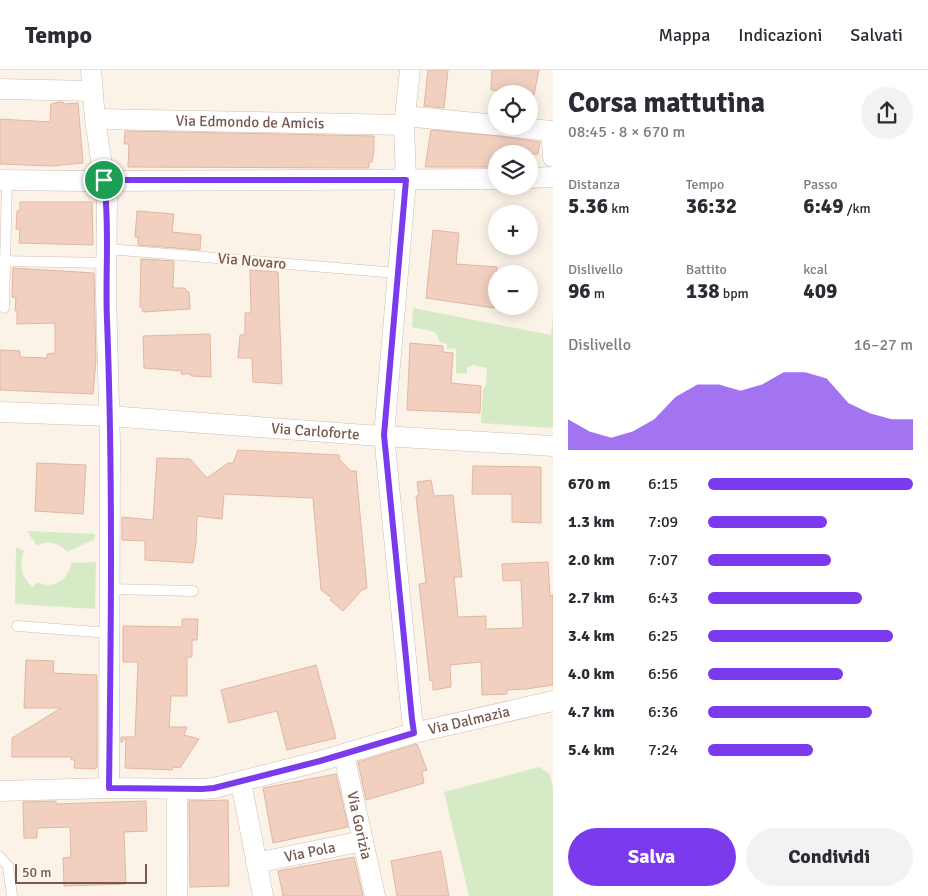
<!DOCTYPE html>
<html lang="it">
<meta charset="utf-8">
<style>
:root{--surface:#fff;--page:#f2f2f3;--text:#2b2b33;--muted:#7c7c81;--line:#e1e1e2;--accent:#7c3aed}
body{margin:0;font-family:Signika,sans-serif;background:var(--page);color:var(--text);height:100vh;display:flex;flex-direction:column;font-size:19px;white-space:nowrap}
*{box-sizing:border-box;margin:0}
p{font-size:16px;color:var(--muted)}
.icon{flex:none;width:28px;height:28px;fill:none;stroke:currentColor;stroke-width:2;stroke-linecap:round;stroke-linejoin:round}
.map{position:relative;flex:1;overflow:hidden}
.sheet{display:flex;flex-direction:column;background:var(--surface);width:375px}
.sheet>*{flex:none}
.tools{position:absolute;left:488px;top:15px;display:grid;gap:10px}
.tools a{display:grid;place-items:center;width:50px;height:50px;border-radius:50%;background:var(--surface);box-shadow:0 2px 12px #0003;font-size:25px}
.scale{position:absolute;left:15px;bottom:12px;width:132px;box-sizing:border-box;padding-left:5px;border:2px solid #76584c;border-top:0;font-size:14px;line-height:18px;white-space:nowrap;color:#76584c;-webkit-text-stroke:4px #fff7ee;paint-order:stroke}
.pin{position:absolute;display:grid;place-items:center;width:42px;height:42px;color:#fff;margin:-21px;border:2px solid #fff;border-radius:50%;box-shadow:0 1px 5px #0007}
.round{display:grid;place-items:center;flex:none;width:52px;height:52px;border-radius:26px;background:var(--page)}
.overview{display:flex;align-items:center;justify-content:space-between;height:85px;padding:0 15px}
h1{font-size:28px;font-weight:800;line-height:38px}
.metrics{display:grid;grid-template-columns:repeat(3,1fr);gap:8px;height:85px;padding:5px 15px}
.metrics div{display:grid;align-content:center}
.metrics b{font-size:21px;font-weight:800}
.metrics small{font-size:14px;font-weight:400}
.metrics p{font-size:14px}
.chart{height:140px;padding:10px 15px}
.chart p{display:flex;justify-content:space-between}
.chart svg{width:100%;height:90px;margin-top:5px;fill:var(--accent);opacity:.7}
.primary-button{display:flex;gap:10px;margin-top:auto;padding:10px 15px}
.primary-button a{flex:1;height:58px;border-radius:30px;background:var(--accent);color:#fff;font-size:20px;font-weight:800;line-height:58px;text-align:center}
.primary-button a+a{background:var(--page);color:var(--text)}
ul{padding:0 15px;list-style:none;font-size:16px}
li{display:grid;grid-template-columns:80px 60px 1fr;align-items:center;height:38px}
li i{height:12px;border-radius:6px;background:var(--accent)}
header{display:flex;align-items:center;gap:30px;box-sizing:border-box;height:70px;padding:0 25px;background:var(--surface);border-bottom:1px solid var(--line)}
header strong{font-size:24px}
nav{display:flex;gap:28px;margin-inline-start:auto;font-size:18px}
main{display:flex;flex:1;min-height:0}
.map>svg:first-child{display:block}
</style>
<header>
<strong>Tempo</strong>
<nav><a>Mappa</a><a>Indicazioni</a><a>Salvati</a></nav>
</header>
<main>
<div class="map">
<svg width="553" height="826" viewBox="0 0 553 826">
<rect width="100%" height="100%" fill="#fcf3e8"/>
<!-- green -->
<path fill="#d7eac6" d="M 413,238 L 551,265 L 553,245 L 553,358 L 481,353 L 483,320 L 486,315 L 487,298 L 473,295 L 467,298 L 467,304 L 456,303 L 456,278 L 447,279 L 447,274 L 440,272 L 435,262 L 412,257 Z
M 27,461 L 95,464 L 95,469 L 67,482 C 59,473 48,469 37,476 Z
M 16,477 L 24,481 C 19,495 21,508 33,517 L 37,512 C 53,520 69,510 71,493 L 96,492 L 95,539 L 15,534 Z
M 539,697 L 550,704 L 553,718 L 553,826 L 469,826 L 444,722 Z"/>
<!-- building -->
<path fill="#f1d0c0" stroke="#e3b5a1" d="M 428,0 L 448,0 L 444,38 L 424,36 Z
M 492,0 L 539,0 L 534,25 L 491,20 Z
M 59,32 L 63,32 L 64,34 L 78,33 L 83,93 L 51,96 L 0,94 L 0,49 L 50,52 L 51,34 Z
M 431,60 L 499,66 L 540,72 L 538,84 L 496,84 L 496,95 L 493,95 L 493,97 L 425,97 Z
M 125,61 L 374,66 L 374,81 L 372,92 L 369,92 L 369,98 L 128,97 L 129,74 L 124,74 Z
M 20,132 L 92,132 L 93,175 L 19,173 L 20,159 L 16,159 L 17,141 L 20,141 Z
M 137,141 L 174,144 L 172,162 L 201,165 L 200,180 L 138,175 L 138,167 L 135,167 Z
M 433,160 L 459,163 L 456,194 L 497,197 L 494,238 L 426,228 Z
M 141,189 L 174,191 L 173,218 L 185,218 L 186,221 L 189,222 L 190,239 L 143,242 L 142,237 L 140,237 Z
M 13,198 L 94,203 L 96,290 L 93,324 L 0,320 L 0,280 L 20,281 L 20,287 L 47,288 L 47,284 L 55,283 L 55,253 L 17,254 L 17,241 L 15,241 L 16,228 L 12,227 Z
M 250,200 L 278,202 L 282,314 L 253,312 L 252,288 L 238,288 L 240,265 L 245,265 L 245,243 L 251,243 Z
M 210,264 L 211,307 L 191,306 L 191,304 L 181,304 L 182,301 L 144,298 L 143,266 Z
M 410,273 L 443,276 L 443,282 L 453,283 L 451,313 L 481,316 L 480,343 L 407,340 Z
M 238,380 L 339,385 L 340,390 L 351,401 L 356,401 L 367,518 L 362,520 L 343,541 L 330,530 L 332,528 L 321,520 L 313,428 L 224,424 L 222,449 L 197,446 L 196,471 L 193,493 L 145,490 L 145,471 L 122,470 L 122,447 L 153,450 L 157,388 L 190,389 L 207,408 L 228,393 L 233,393 Z
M 37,393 L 86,395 L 83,444 L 35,441 Z
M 473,396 L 541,397 L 541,453 L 512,452 L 512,424 L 472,424 Z
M 431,410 L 434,426 L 453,425 L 462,507 L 454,507 L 458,547 L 486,546 L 486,559 L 523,558 L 521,510 L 503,511 L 502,494 L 548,492 L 550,526 L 553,525 L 553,615 L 526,619 L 507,620 L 507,624 L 482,625 L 481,592 L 450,595 L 451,617 L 433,620 L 433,610 L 430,611 L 419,514 L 426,513 L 416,426 L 419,426 L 417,412 Z
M 182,549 L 198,549 L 197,570 L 192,570 L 192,587 L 187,587 L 187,626 L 171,626 L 169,657 L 187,657 L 184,665 L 199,669 L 180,698 L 173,697 L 172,700 L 125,698 L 126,668 L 121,673 L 121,667 L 135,667 L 138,592 L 123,592 L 123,556 L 182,557 Z
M 26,590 L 54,591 L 53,603 L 97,605 L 97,697 L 95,699 L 74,698 L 75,690 L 71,690 L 71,687 L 12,687 L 12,668 L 61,638 L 24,638 Z
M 316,595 L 336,668 L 287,680 L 277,641 L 229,653 L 221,620 Z
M 417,674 L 427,700 L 422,702 L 424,713 L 366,730 L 358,692 Z
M 336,704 L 348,757 L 273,773 L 263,718 Z
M 228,730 L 229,816 L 190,817 L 189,731 Z
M 56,731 L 56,734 L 146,731 L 147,761 L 124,762 L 126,814 L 64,816 L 63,788 L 71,787 L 70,757 L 37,758 L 37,768 L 24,768 L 23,732 Z
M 441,781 L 449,826 L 397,826 L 391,791 Z
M 354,787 L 363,826 L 283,826 L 278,801 Z"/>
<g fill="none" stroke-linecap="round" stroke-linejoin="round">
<!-- lane casing -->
<g stroke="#d0bcb0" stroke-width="11">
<path id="lane" d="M 108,179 L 397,203
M 0,191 L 107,193
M 4,238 L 7,110
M 110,519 L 193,521
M 17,556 L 110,563
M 0,787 L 8,796 L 12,826"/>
</g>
<!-- street casing -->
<g stroke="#d0bcb0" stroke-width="21">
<g id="street">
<path d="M 91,0 L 95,49 L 107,130 L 106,225 L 110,375 L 109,718"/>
<path d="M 410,0 L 404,55 L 406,110 L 384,365 L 412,649 L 414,663"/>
<path d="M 0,19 L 92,21"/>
<path d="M 405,46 L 496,55"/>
<path id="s1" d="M 95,49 L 404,55"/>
<path d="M 505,56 L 551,61 L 553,87"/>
<path d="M 529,108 L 553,107"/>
<path d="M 0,110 L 87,111 L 496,109"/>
<path id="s2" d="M 0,342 L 109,346 L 366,365 L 553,376"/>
<path id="s3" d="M 344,685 L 375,826"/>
<path d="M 241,712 L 263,826"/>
<path id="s4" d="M 0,721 L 109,718 L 202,719 L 214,718 L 320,691 L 414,663 L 553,631"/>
<path id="s5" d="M 256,793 L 363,771"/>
<path d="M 177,826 L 177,719"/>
</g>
</g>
<!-- lane -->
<use href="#lane" stroke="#fff" stroke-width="10"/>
<!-- street -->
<use href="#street" stroke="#fff" stroke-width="20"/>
</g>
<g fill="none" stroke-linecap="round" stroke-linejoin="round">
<!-- route casing -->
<g stroke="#fff" stroke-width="10">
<path id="route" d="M 104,110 L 406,110 L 384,365 L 412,649 L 414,663 L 320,691 L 214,718 L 202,719 L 109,718 C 111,562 113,406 107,250 C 105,203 110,157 104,110 Z"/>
</g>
<!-- route -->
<use href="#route" stroke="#7c3aed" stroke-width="6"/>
</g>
<g text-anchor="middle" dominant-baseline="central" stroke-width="4.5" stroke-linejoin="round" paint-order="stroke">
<!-- street labels -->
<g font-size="15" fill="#76584c" stroke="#fff7ee">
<text stroke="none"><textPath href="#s1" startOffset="155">Via Edmondo de Amicis</textPath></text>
<text transform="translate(252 191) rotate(5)">Via Novaro</text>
<text stroke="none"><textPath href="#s2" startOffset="316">Via Carloforte</textPath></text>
<text stroke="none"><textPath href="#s4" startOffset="478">Via Dalmazia</textPath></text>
<text stroke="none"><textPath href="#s3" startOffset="72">Via Gorizia</textPath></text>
<text stroke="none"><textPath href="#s5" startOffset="55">Via Pola</textPath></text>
</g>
</g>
</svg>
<div class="tools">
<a><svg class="icon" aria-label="locate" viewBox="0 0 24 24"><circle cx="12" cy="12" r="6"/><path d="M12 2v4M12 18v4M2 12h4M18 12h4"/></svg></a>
<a><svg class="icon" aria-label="layers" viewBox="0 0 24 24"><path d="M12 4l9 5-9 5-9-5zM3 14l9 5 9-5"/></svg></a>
<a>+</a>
<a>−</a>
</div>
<div class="scale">50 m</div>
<div class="pin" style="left:104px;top:110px;background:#1e9e55"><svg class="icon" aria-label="arrive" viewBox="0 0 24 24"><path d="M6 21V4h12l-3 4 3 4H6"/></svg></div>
</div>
<section class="sheet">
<div class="overview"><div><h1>Corsa mattutina</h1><p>08:45 · 8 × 670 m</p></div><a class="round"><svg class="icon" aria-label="share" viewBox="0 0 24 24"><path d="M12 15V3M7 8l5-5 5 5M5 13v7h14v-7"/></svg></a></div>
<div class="metrics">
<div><p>Distanza</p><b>5.36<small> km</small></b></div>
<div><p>Tempo</p><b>36:32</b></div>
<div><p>Passo</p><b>6:49<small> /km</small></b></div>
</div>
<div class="metrics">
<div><p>Dislivello</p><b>96<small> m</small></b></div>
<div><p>Battito</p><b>138<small> bpm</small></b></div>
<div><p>kcal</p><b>409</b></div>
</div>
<div class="chart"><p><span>Dislivello</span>16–27 m</p>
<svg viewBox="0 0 160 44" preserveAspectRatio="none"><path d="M0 44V29L10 35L20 38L30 35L40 29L50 18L60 12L70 12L80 15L90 12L100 6L110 6L120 9L130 21L140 26L150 29L160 29V44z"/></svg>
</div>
<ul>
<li><b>670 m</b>6:15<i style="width:100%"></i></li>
<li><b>1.3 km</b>7:09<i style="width:58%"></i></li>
<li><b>2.0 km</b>7:07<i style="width:60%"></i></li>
<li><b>2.7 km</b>6:43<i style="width:75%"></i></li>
<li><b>3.4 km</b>6:25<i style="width:90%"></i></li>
<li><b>4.0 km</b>6:56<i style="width:66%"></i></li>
<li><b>4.7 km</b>6:36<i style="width:80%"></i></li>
<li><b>5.4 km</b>7:24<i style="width:51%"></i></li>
</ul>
<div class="primary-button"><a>Salva</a><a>Condividi</a></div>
</section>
</main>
